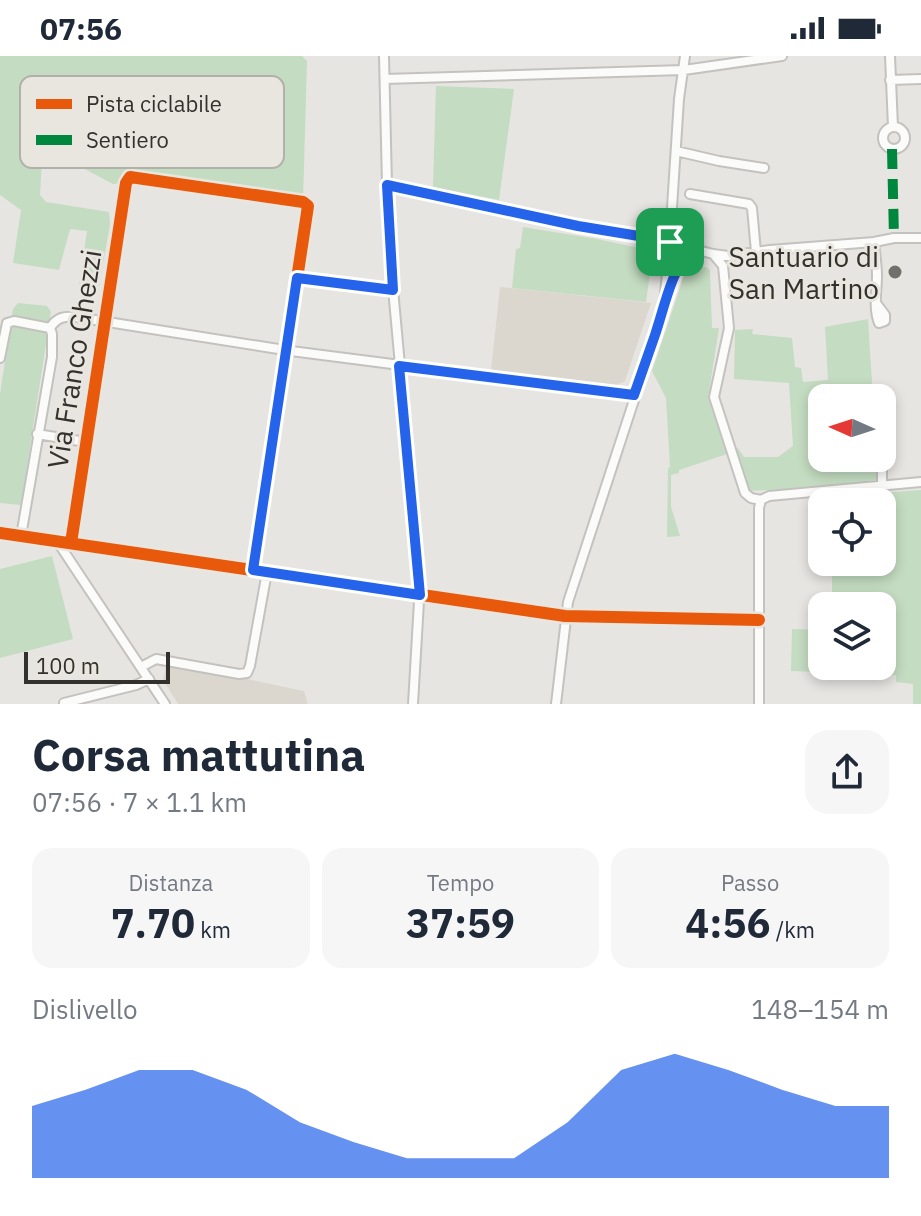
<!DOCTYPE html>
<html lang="it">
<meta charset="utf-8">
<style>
:root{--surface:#fff;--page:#f6f6f7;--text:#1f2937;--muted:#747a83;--accent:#2563eb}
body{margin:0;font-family:"IBM Plex Sans",sans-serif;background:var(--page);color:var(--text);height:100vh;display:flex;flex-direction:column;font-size:30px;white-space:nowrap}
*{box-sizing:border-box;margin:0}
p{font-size:26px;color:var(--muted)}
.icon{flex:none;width:44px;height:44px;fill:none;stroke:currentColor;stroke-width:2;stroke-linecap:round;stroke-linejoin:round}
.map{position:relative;height:648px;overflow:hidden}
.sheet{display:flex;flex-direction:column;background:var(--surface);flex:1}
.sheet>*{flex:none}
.needle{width:52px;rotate:273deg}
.controls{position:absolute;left:808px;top:328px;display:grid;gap:16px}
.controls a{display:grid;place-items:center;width:88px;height:88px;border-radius:16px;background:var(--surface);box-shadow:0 4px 12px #0003;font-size:40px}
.scale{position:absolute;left:24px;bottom:20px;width:146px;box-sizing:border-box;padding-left:8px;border:4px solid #32312e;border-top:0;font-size:22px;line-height:28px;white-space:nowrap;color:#32312e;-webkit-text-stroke:6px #e9e6df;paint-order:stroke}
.pin{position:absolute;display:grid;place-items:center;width:68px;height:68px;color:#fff;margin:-34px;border-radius:16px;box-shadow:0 4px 12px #0006}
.round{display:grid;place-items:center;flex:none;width:84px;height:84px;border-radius:24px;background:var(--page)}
.head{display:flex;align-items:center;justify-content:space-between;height:136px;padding:0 32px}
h1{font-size:44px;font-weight:800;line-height:60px}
.figures{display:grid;grid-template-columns:repeat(3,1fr);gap:12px;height:136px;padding:8px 32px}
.figures div{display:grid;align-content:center;border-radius:20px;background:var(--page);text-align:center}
.figures b{font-size:40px;font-weight:800}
.figures small{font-size:22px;font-weight:400}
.figures p{font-size:22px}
.chart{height:224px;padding:16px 32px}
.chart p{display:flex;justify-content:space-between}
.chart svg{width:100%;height:144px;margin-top:8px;fill:var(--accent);opacity:.7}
.status{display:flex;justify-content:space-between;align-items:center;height:56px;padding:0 40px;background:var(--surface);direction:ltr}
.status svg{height:22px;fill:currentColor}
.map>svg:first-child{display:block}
</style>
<div class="status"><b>07:56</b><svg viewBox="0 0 49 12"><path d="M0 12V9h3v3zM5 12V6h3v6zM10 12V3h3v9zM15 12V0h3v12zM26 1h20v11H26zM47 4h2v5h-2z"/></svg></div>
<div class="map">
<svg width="921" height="648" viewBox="0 0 921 648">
<rect width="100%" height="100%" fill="#e7e5e1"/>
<!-- built -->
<path fill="#dcd7ce" d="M 500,231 L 651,247 L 625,325 L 614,330 L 491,314 Z
M 167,606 L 304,635 L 308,648 L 178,648 L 163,624 Z"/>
<!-- green -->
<path fill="#c4dcc1" d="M 0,0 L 302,0 L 307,5 L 303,146 L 134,126 L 113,128 L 79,110 L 42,104 L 40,139 L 46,146 L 109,156 L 110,169 L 99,230 L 78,236 L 87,175 L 70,173 L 59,214 L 13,207 L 21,154 L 0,139 Z
M 436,30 L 514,33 L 499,144 L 433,131 Z
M 523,171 L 597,183 L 653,195 L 646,246 L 512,232 L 516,193 L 520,192 Z
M 691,207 L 708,212 L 710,215 L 712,272 L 719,272 L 708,342 L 727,398 L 679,414 L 679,417 L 671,419 L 671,451 L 680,480 L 667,481 L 668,412 L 670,411 L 666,342 L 652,315 L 688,208 Z
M 18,247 L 47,250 L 51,256 L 21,449 L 0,447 L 0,338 L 13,253 Z
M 868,263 L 873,342 L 822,342 L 822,402 L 878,402 L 880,428 L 749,435 L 734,393 L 738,392 L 744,401 L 778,401 L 793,390 L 789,327 L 734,323 L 735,274 L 753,273 L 752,278 L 792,282 L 795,311 L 801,312 L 803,326 L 828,324 L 825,271 Z
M 921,434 L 921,648 L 913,648 L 913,628 L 896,626 L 896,619 L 791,615 L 792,573 L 822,574 L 822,610 L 882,610 L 882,550 L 832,550 L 832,506 L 882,506 L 882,446 L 849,446 L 848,439 Z
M 52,500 L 73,583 L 0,602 L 0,513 Z"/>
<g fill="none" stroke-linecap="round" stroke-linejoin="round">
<!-- minor casing -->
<g stroke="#c4c2bf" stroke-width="12">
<path id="minor" d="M 384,0 L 387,129 L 392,222 L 420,528 L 413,648
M 890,0 L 893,71
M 385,23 L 684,14 L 782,0
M 890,24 L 921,23
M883 82a11 11 0 1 1 22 0a11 11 0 1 1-22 0Z
M 676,95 L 719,105 L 764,112
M 387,129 L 578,170 L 657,183 L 713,198 L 728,200 L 770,194 L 874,186 L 894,182 L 921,182
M 690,138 L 749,148 L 752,152 L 756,196
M 874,186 C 875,197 877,209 877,220 C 877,235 873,252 879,267 L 885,265 L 885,259 L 876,247
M 713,198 L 723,210 L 729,272 L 714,341 L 745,437 L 751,442 L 761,444
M 297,222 L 393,234
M 667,239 L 681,204 L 691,192
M 50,272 C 57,261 64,260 76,261 L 291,295 L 634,339
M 0,302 L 7,267 L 14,265 L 50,272 L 52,278 L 52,301 L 21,480
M 37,378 L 86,386
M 882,402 L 882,431
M 761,444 L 769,440 L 921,426
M 0,477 L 565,560 L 759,564
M 57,485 L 165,648
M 71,487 L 126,127 L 130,121 L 303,146 L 308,150 L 253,514
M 141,611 L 156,603 L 239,618 L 247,617 L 250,610 L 267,516
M 64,647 L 136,629 L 149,623
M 556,648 L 568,546 L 655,280 L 664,247 L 669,198 L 679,43 L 685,0
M 759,648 L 759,452 L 761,444"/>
</g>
<!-- minor -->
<use href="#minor" stroke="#fbfbfa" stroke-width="8"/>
<!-- quiet -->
<path stroke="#00873e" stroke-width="10" stroke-dasharray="20 10" stroke-linecap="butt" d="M 892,93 L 894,182"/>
<!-- cycleway casing -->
<g stroke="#e9e6df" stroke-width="17">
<path id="cycleway" d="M 0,477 L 565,560 L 759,564
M 71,487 L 126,127 L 130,121 L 303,146 L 308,150 L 253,514"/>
</g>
<!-- cycleway -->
<use href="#cycleway" stroke="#e8590c" stroke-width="12"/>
</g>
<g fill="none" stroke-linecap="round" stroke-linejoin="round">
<!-- route casing -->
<g stroke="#fff" stroke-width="16">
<path id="route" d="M 387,129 L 578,170 L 657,183 L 691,192 C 671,216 665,249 655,279 C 648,299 641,319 634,339 L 399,310 L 420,539 L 253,514 L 297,222 L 393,234 Z"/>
</g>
<!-- route -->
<use href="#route" stroke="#2563eb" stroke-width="10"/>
</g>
<!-- markers -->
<circle fill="#71706d" stroke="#e9e6df" stroke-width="3" cx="895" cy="216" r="8"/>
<g text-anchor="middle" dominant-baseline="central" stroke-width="6" stroke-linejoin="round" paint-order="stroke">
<!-- poi labels -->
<g font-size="28" fill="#32312e" stroke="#e9e6df" text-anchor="end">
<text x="879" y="200">Santuario di<tspan x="879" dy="32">San Martino</tspan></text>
</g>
<!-- street labels -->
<g font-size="28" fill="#32312e" stroke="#e9e6df">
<text transform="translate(74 303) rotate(-81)">Via Franco Ghezzi</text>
</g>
</g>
<!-- legend -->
<rect x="20" y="20" width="264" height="92" rx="12" fill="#e9e6df" stroke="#b2b0aa" stroke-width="2"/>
<rect x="36" y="43" width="36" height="10" fill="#e8590c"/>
<rect x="36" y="79" width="36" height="10" fill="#00873e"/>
<g font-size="22" fill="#32312e">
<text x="86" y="56">Pista ciclabile</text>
<text x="86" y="92">Sentiero</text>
</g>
</svg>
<div class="controls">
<a><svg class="needle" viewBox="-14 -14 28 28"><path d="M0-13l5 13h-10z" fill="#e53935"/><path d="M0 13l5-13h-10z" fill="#747a83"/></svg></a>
<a><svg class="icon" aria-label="locate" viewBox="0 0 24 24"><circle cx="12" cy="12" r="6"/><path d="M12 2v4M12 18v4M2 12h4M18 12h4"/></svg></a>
<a><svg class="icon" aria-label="layers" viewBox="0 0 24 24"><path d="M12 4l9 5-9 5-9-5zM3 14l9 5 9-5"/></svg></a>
</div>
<div class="scale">100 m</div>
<div class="pin" style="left:670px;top:186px;background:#1e9e55"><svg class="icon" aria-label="arrive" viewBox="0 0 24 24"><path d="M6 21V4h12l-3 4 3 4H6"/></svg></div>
</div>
<section class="sheet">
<div class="head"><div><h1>Corsa mattutina</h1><p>07:56 · 7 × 1.1 km</p></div><a class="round"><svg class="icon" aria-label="share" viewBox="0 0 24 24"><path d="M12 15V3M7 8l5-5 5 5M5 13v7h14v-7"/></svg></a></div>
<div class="figures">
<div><p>Distanza</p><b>7.70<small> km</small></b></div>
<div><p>Tempo</p><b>37:59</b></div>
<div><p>Passo</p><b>4:56<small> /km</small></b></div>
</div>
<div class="chart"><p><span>Dislivello</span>148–154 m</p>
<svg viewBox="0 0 160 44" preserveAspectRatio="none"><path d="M0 44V22L10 17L20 11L30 11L40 17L50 27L60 33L70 38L80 38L90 38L100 27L110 11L120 6L130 11L140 17L150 22L160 22V44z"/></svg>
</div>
</section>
